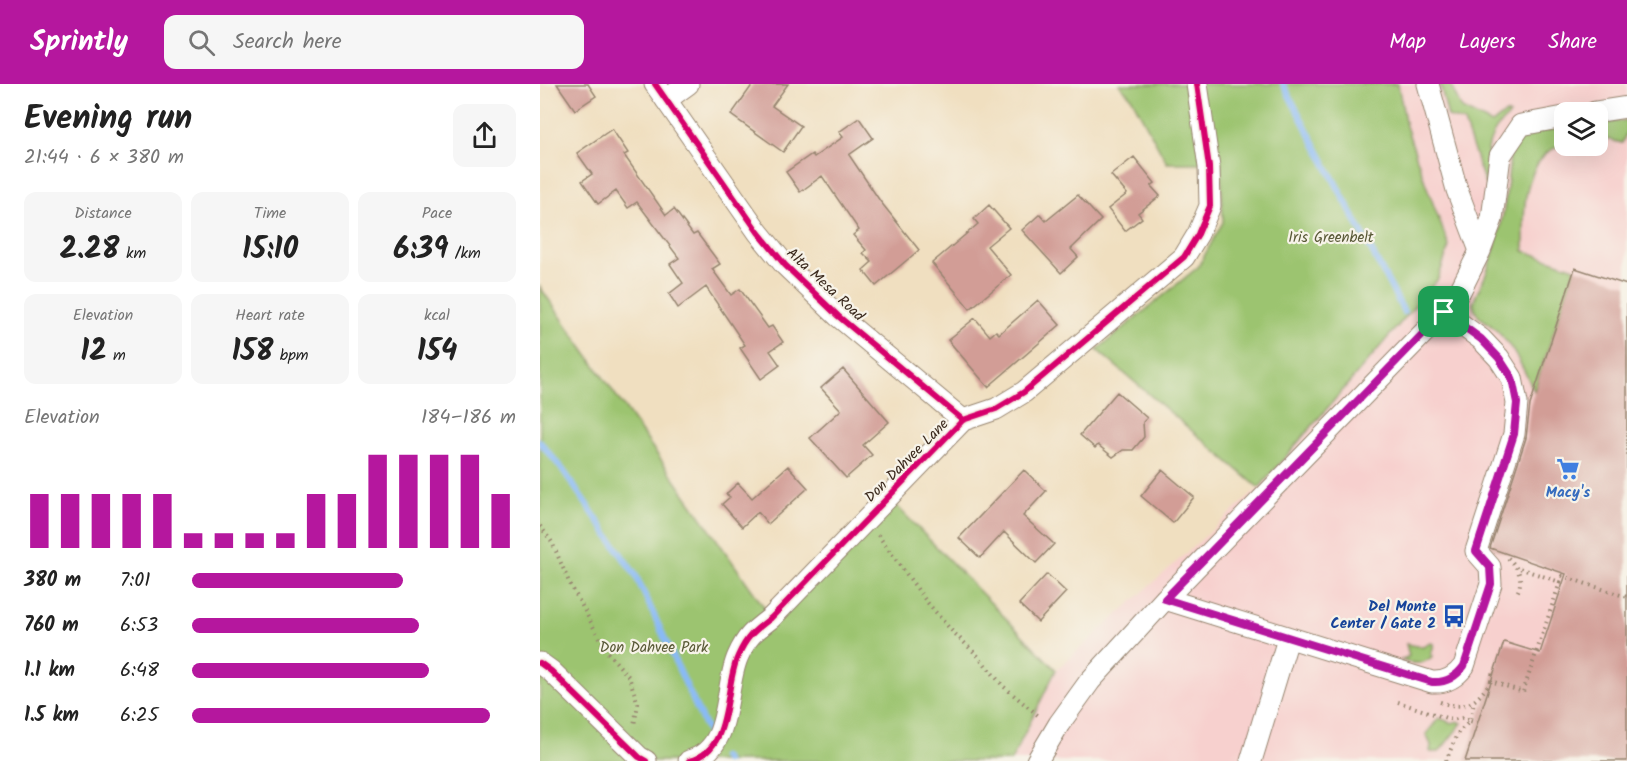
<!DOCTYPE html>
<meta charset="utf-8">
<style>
:root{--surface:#fff;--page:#f6f6f6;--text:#222;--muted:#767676;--accent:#b5179e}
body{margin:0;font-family:Kalam,sans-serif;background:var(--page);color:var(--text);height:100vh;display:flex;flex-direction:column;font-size:22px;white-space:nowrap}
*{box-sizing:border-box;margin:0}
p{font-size:20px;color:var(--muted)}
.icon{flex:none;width:33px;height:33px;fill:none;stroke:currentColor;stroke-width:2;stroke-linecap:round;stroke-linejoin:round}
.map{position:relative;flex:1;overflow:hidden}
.details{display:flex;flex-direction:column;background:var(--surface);width:540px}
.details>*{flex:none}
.fabs{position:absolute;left:1014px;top:18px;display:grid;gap:12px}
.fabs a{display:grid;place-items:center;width:54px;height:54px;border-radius:12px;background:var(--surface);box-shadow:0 6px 24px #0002;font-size:30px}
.pin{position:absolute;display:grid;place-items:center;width:51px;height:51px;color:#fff;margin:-26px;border-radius:12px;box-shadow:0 3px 9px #0006}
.round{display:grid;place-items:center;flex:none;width:63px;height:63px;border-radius:12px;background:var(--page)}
.headline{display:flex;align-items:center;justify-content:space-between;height:102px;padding:0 24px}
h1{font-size:33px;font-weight:800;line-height:45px}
.figures{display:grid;grid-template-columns:repeat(3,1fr);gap:9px;height:102px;padding:6px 24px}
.figures div{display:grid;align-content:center;border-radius:12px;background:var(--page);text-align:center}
.figures b{font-size:30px;font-weight:800}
.figures small{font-size:16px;font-weight:400}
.figures p{font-size:16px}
.chart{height:168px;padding:12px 24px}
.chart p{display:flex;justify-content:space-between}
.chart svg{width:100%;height:108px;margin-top:6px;stroke:var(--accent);stroke-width:6}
ul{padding:0 24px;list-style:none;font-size:20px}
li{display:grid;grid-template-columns:96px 72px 1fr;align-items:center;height:45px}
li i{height:15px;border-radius:8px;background:var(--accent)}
header{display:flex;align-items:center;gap:36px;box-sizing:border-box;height:84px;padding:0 30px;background:var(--accent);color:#fff}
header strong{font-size:28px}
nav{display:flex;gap:33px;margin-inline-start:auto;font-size:21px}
.search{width:420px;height:54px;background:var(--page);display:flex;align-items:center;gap:15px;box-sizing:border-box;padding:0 21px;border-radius:12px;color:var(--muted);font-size:22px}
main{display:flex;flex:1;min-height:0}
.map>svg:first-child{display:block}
</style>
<header>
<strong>Sprintly</strong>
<div class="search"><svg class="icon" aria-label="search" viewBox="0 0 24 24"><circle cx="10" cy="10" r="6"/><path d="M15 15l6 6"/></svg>Search here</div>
<nav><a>Map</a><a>Layers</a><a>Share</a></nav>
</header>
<main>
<section class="details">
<div class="headline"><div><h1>Evening run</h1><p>21:44 · 6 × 380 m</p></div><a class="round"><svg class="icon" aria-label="share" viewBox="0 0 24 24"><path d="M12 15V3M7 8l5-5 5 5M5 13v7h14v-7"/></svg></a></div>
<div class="figures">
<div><p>Distance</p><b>2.28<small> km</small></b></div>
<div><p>Time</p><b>15:10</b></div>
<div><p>Pace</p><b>6:39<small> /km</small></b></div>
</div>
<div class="figures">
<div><p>Elevation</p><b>12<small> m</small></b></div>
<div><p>Heart rate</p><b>158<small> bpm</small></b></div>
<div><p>kcal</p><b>154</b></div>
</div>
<div class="chart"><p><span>Elevation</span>184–186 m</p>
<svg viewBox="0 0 160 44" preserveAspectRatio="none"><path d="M5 44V22M15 44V22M25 44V22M35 44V22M45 44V22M55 44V38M65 44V38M75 44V38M85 44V38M95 44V22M105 44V22M115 44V6M125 44V6M135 44V6M145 44V6M155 44V22"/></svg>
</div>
<ul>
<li><b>380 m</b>7:01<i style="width:65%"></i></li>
<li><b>760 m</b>6:53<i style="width:70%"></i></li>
<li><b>1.1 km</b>6:48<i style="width:73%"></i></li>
<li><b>1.5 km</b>6:25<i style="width:92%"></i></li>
</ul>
</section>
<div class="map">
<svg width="1087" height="677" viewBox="0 0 1087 677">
<rect width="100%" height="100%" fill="#f7f3e8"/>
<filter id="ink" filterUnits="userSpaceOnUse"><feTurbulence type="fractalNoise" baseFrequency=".0167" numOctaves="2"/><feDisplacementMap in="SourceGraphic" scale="12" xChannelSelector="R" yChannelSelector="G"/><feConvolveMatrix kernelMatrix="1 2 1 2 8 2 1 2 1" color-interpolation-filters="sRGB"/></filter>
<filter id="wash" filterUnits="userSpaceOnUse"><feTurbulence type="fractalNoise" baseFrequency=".008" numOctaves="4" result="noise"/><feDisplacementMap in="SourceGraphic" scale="24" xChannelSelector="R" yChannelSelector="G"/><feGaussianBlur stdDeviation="1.35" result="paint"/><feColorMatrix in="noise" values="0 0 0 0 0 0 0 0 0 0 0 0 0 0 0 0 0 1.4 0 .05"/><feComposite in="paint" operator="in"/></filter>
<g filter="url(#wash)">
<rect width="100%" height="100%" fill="#f0dfc0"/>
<!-- built -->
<path fill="#f7d0ce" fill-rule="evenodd" d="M 858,0 L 1087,0 L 1087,677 L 471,677 L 516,586 L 719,404 L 898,195 L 885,98 L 866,42 ZM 1024,28 L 1058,28 L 1058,62 L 1024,62 Z"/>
<!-- green -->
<path fill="#9cc46f" stroke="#6c7746" stroke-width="1.5" d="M 579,0 L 858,0 L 866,42 L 885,98 L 909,162 L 898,195 L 719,404 L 557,266 L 658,183 L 683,138 L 681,79 L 627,79 L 591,13 Z
M 900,0 L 910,0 L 922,25 L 952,40 L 966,29 L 970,31 C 944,52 947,69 947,100 L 945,100 L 924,38 L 908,33 Z
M 1087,36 L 1087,47 L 1082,59 L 1063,54 L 1058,57 L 1058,40 Z
M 1024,44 L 1024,59 C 1018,63 1009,66 1004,71 C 981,97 984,135 984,167 L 1035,184 L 994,307 C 984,286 974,264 957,247 C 948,237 936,236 933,220 C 936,209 942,200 946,190 C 962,148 968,111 970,66 L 989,48 Z
M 0,203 L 231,533 L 348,413 L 516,586 L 471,677 L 0,677 Z
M 890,559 L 894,560 L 891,571 L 893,572 C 883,581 874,581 861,576 L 869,572 L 866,560 L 883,563 Z
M 899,634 L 912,639 L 918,637 L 922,639 L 899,668 L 890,668 L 891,661 L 886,650 Z"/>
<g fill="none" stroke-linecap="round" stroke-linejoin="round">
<!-- stream -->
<path stroke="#89baf6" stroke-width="6" d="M 743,0 L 864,228
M 0,358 L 23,386 L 96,492 L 169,651
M 183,673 L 186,677"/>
</g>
<g id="blocks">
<!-- building -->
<path fill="#d29d96" d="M 17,0 L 48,0 L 56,12 L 35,26 Z
M 213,0 L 248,0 L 232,22 L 261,42 L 243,68 L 191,31 Z
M 319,34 L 333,54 L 309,71 L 340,117 L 379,166 L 336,202 L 323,186 L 332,178 L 323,169 L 326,166 L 313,151 L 319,146 L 282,92 L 260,108 L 246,88 L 272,70 L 274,73 L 303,53 L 299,48 Z
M 72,45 L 88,69 L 84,71 L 126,131 L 134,125 L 153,151 L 157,149 L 180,180 L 172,185 L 191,211 L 200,205 L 228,244 L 232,242 L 243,258 L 230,267 L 240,281 L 221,295 L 200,264 L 205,261 L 166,203 L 138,224 L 129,210 L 143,199 L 130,180 L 139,174 L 97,118 L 88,124 L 76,107 L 58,120 L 42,97 L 52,90 L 37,69 Z
M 594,73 L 615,99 L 611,102 L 620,112 L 598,129 L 602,134 L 585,147 L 568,125 L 587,110 L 571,91 Z
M 538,111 L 561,136 L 531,165 L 538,173 L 521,189 L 482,146 L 500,130 L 506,137 Z
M 449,121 L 469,144 L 447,162 L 471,191 L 430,225 L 392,179 L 438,140 L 434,135 Z
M 1035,184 L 1087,201 L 1087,677 L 925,677 L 964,558 L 1000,569 L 1026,490 L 950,464 L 986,354 L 990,321 Z
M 498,216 L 520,241 L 448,303 L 408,256 L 435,234 L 450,252 L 456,247 L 459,250 Z
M 303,285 L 349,338 L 323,361 L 332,371 L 306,394 L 270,354 L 301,326 L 281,304 Z
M 577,308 L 607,334 L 603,338 L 604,353 L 593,366 L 583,366 L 573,373 L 558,361 L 555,364 L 540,351 Z
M 248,382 L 268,404 L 228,440 L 218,428 L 202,443 L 182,420 L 190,413 L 186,410 L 198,399 L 212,414 Z
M 484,386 L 506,407 L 483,432 L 514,460 L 496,479 L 464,448 L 440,474 L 419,454 Z
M 622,386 L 654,413 L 633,439 L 601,412 Z
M 507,490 L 526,508 L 498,538 L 479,520 Z"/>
</g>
</g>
<g filter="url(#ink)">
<use href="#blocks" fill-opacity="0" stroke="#96846f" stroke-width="1.5"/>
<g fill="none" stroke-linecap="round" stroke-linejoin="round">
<!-- minor casing -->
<g stroke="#96846f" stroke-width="23">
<path id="minor" d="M 115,0 L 218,148 L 245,181 L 298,232 L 423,336
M 126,16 L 148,0
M 1055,28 L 1087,23
M 940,167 L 952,135 L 960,72 L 981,41 L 1024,33
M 625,515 L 892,598 C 905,599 916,593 924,582 L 951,500 L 950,483 L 936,467 L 974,350 L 977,319 L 972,294 L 959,274 L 941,255 L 904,228
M 0,579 L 11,587 L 99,673 L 106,677
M 149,677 C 194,665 183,605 198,572 C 207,552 214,547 231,534 L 423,336 L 456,325 L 484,308 L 644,173 L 658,150 L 670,122 L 669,83 L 657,0
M 497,677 L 519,640 L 550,597 L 625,515 L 904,228 L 920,207 L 940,167 L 917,106 L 888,0
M 711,677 L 748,555"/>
</g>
<!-- path -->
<path stroke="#96846f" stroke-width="4" stroke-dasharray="1.5 4.5" stroke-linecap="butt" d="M 0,442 L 12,458 L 29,498 L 67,568 L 89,593 L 98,620 L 94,641
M 338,451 L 386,517 L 411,546 L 438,572 L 463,602 L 500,633
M 968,474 C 980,485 984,497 976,511
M 1020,498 L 1022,492 L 1087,513
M 951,597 L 953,586
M 858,618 L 912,636 L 922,634 L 930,637 L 934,618
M 900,618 C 927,627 936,619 951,597 L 983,608 L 1020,498 L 976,483
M 906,677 L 917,650 L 930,637 L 937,639"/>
<!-- minor -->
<use href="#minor" stroke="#fff" stroke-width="21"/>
<!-- cycleway casing -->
<g stroke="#f7f3e8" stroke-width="10">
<path id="cycleway" d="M 115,0 L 218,148 L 245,181 L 298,232 L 423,336
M 0,579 L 11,587 L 99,673 L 106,677
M 149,677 C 194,665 183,605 198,572 C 207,552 214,547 231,534 L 423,336 L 456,325 L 484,308 L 644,173 L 658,150 L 670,122 L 669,83 L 657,0"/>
</g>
<!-- cycleway -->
<use href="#cycleway" stroke="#d6006c" stroke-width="6"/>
</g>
</g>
<g fill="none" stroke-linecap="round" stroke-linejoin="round" filter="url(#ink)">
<!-- route casing -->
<g stroke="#fff" stroke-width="12">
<path id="route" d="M 904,228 L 941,255 L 959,274 L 972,294 L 977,319 L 974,350 L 936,467 L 950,483 L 951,500 L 924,582 C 916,593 905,599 892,598 L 625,515 Z"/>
</g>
<!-- route -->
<use href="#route" stroke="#b5179e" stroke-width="8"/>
</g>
<!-- icons -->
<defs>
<g id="supermarket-bare" transform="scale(1.8)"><path d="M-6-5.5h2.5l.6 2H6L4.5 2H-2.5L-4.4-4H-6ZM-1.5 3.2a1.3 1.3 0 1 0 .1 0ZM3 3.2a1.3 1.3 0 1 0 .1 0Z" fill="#3f7fe0" stroke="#f7f3e8" stroke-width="2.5" paint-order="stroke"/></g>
<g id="bus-bare" transform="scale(1.8)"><path d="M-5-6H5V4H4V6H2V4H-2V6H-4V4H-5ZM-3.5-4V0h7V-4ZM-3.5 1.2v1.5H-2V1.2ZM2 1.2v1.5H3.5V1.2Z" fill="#1a4fb4" stroke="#f7f3e8" stroke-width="2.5" paint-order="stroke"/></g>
</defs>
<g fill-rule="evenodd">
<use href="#supermarket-bare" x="1028" y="385"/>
<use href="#bus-bare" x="914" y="532"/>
</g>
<g text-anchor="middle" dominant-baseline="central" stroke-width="4.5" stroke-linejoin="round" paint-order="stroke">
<!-- park labels -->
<g font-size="15" fill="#585836" stroke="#f7f3e8">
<text x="791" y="154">Iris Greenbelt</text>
<text x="114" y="564">Don Dahvee Park</text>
</g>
<!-- street labels -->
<g font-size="15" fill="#3b2a1e" stroke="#f7f3e8">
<text transform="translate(285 201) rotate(43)">Alta Mesa Road</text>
<text transform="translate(367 377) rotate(-45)">Don Dahvee Lane</text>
</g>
<!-- shop labels -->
<g font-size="15" font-weight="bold" fill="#366cbe" stroke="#f7f3e8">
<text x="1028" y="409">Macy's</text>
</g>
<!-- transit labels -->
<g font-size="15" font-weight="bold" fill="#164399" stroke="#f7f3e8" text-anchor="end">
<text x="896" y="523">Del Monte<tspan x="896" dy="17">Center / Gate 2</tspan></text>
</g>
</g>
</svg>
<div class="fabs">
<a><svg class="icon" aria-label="layers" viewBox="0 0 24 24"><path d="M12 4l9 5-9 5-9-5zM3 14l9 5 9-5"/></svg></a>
</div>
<div class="pin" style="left:904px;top:228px;background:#1e9e55"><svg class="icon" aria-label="arrive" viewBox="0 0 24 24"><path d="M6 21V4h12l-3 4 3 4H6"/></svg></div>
</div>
</main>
